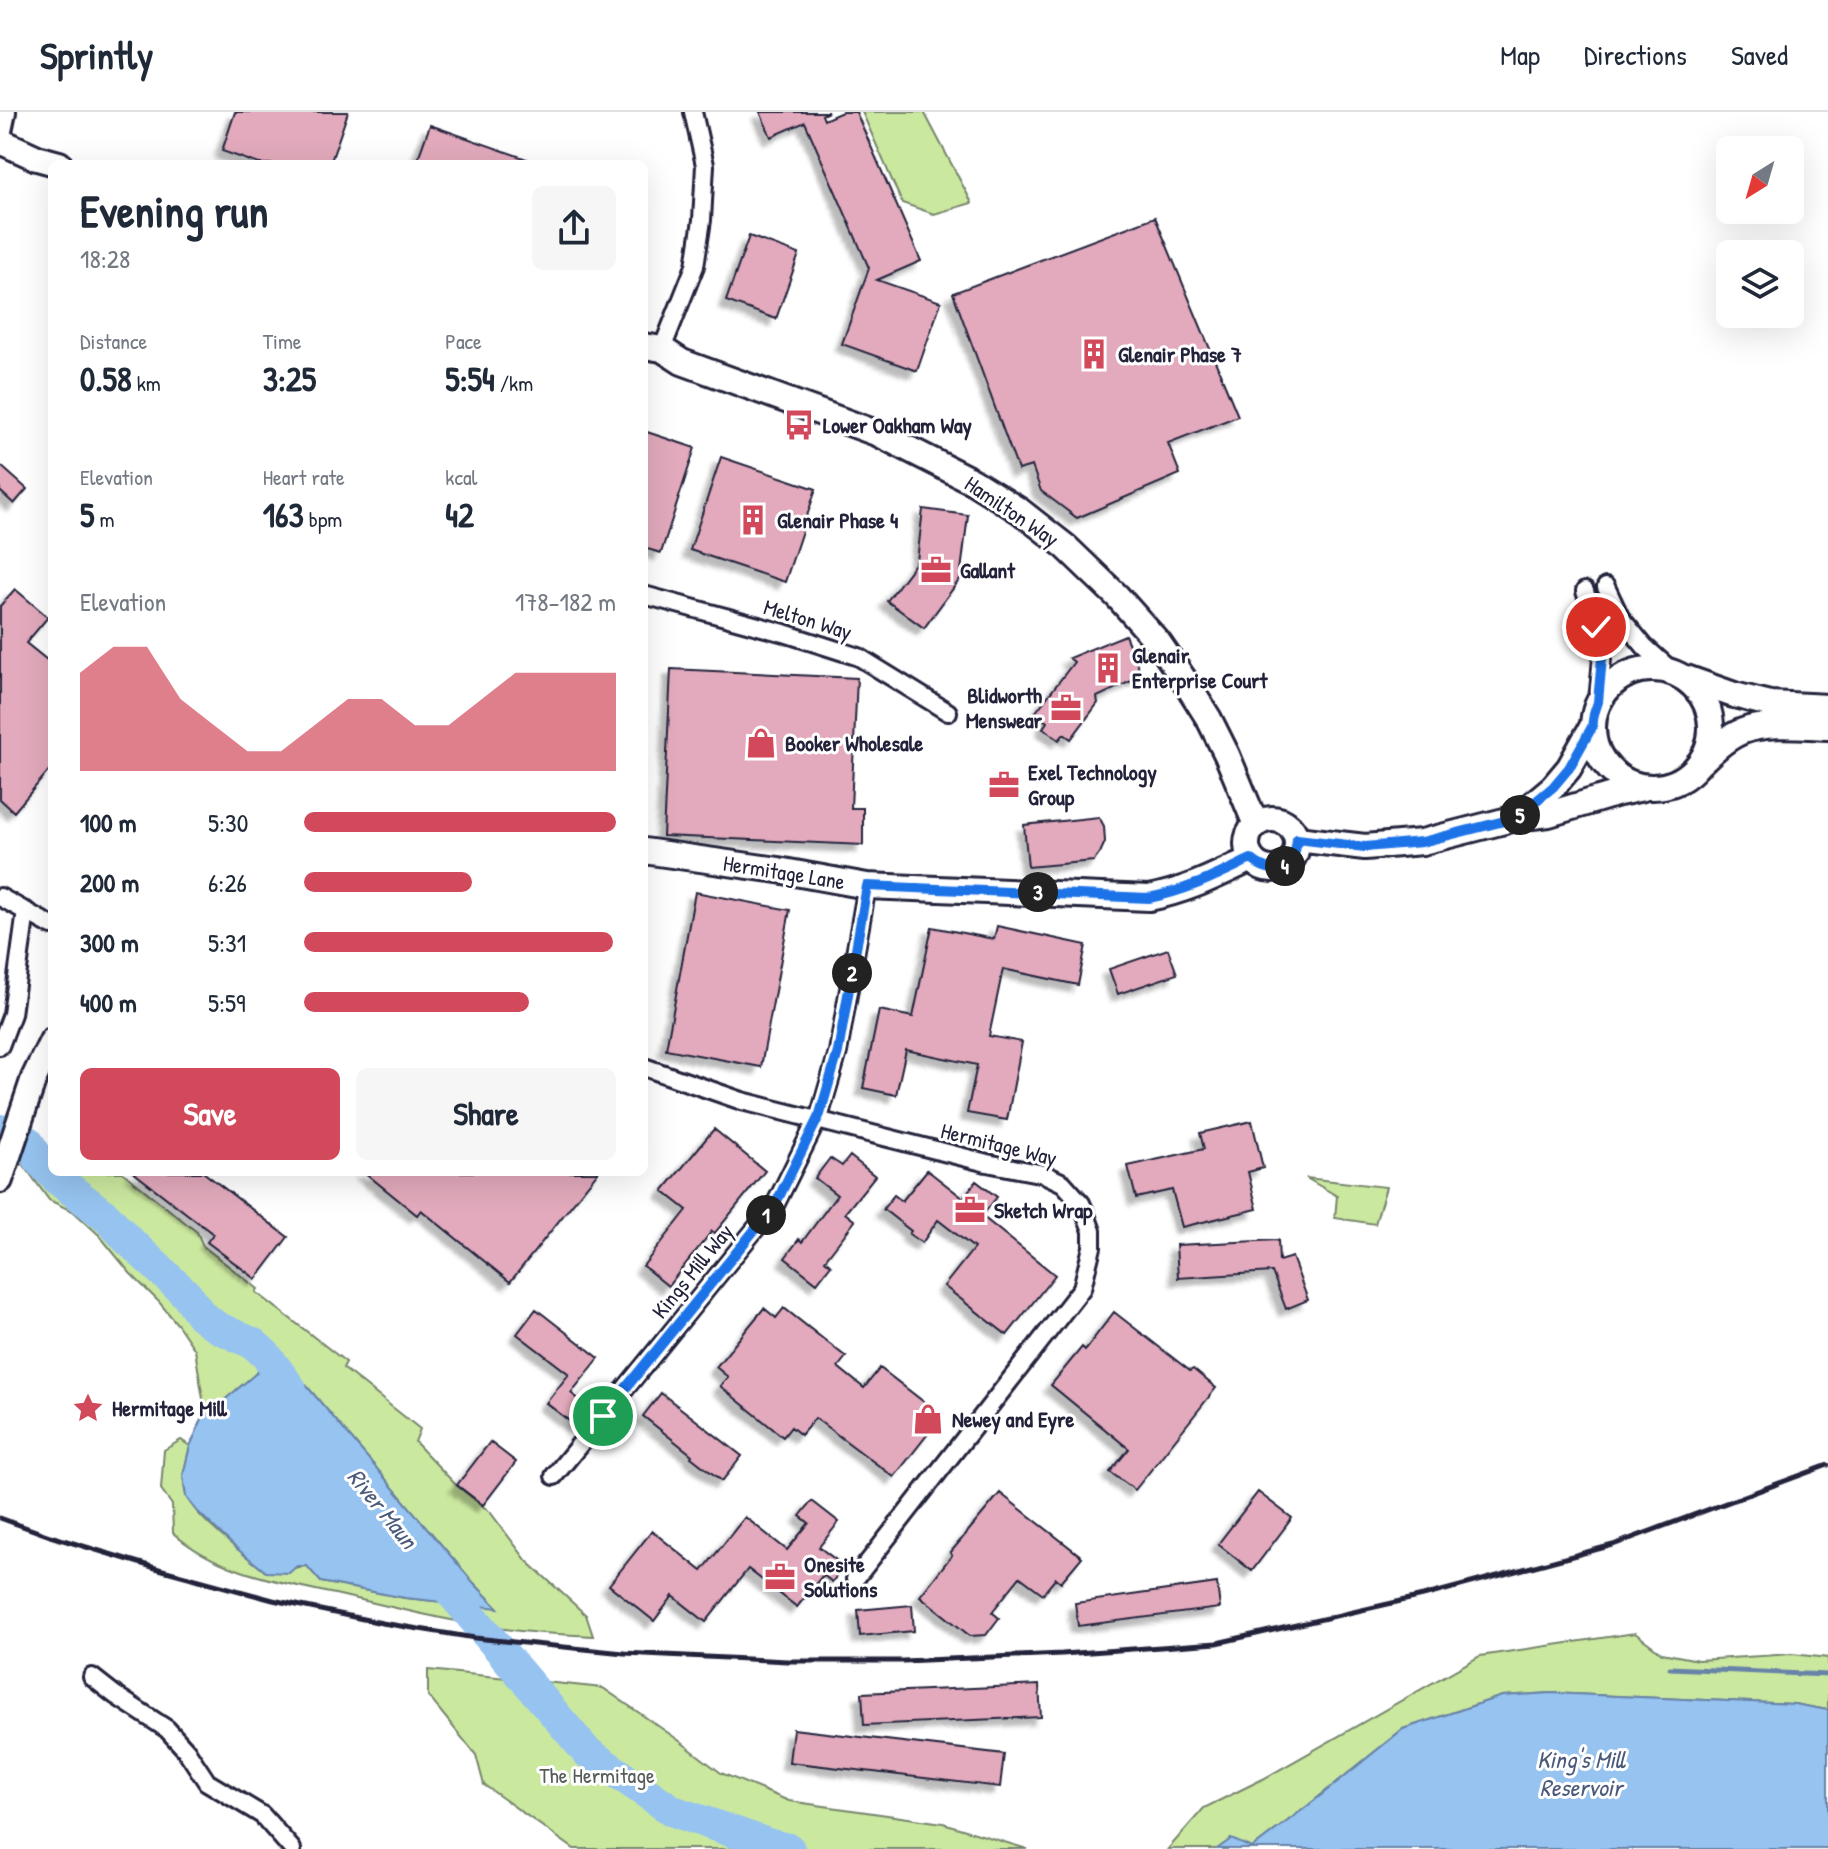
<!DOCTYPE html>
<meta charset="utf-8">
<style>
:root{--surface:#fff;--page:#f6f6f7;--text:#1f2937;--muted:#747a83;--line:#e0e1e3;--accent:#d1495b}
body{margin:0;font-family:"Patrick Hand",sans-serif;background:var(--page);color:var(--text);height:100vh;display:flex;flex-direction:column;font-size:30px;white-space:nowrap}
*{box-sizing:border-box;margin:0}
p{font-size:26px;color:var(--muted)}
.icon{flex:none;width:44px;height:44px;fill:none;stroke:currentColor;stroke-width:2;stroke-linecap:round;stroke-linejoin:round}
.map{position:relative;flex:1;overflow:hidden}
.side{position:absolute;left:48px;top:48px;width:600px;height:1016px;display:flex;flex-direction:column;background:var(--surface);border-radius:12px;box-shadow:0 8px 32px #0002}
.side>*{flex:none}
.needle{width:52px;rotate:217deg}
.buttons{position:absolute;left:1716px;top:24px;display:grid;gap:16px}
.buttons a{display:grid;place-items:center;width:88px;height:88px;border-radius:12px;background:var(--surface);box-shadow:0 8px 32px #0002;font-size:40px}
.pin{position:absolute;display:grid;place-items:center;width:68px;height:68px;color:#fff;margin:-34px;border:4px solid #fff;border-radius:50%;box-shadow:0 2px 8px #0007}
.km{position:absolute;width:40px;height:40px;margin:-20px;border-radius:50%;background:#222;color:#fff;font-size:22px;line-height:40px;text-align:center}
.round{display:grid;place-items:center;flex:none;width:84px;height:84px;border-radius:12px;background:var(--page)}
.overview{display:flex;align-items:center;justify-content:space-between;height:136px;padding:0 32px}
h1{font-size:44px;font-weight:700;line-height:60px}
.metrics{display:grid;grid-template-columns:repeat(3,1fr);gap:12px;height:136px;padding:8px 32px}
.metrics div{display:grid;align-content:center}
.metrics b{font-size:34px;font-weight:700}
.metrics small{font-size:22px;font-weight:400}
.metrics p{font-size:22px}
.chart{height:224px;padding:16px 32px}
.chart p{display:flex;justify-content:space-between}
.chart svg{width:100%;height:144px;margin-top:8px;fill:var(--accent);opacity:.7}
.button{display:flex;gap:16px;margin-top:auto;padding:16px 32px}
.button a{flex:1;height:92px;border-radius:12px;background:var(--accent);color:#fff;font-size:32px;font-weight:700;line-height:92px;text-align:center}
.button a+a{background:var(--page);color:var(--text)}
ul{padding:0 32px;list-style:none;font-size:26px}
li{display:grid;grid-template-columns:128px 96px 1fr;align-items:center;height:60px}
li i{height:20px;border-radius:10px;background:var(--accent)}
header{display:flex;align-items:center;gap:48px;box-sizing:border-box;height:112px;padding:0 40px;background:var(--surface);border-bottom:2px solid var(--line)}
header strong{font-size:38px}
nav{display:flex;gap:44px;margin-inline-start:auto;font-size:28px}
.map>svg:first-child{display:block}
</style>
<header>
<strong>Sprintly</strong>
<nav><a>Map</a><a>Directions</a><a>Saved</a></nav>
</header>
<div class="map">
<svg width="1828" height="1737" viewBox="0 0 1828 1737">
<defs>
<filter id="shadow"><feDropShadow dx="-7" dy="7" stdDeviation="2" flood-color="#0004"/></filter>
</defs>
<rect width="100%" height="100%" fill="#fff"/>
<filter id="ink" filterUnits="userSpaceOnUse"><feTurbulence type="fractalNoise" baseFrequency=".0125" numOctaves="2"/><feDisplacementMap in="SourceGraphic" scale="16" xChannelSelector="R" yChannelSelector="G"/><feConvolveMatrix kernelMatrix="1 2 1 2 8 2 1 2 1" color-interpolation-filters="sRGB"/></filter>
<g filter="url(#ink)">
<!-- green -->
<path fill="#cbe89f" stroke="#76856d" stroke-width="2" d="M 862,0 L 924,0 L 972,91 L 934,102 L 902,91 Z
M 25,1038 C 44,1042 52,1038 52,1060 L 62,1060 L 65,1063 L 70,1060 L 122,1060 L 197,1120 L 203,1134 L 258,1177 L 256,1180 L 346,1250 L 343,1256 L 420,1317 L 415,1330 L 456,1373 L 490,1400 L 527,1449 L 586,1503 L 593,1524 C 567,1522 540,1522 513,1518 C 456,1511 400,1497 344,1484 C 286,1471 219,1462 173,1421 L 172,1393 L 161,1377 L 164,1338 L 181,1328 L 190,1334 C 186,1351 180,1368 187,1385 C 195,1405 247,1445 266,1460 L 307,1454 L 321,1470 L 405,1486 L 497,1495 L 472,1469 L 300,1266 L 266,1244 L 260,1258 L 202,1307 L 204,1293 L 195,1238 L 178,1213 L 159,1190 L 130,1161 L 99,1123 L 74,1100 L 49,1088 L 23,1052 Z
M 1306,1066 L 1386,1075 L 1375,1112 L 1335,1106 L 1337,1084 Z
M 1635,1521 L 1662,1541 L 1698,1548 L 1792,1542 L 1828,1546 L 1828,1598 L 1794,1592 L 1551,1581 L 1502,1584 L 1403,1617 L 1310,1692 L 1251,1737 L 1168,1737 L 1204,1696 L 1263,1667 L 1480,1544 Z
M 428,1558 L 603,1576 L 677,1627 L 721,1661 L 789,1689 L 943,1711 L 1027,1737 L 574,1737 L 484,1673 L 476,1643 L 428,1584 Z"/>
<!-- water -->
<path fill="#96c3f0" stroke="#6883a8" stroke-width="2" d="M 266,1243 L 300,1266 L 472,1469 L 498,1496 L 405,1486 L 321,1470 L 307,1454 L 297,1454 L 289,1461 L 266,1460 L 235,1435 L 198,1400 L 186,1385 L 183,1363 L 190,1334 L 202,1307 L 260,1258 Z
M 1551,1581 L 1794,1592 L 1828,1598 L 1828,1737 L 1217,1737 L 1231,1727 L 1252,1736 L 1310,1692 L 1403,1617 L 1502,1584 Z"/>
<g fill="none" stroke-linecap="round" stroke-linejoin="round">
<!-- stream -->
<path stroke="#6883a8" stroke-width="5" d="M 1670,1556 L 1828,1563"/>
<!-- river -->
<path stroke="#96c3f0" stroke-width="32" d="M 0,1018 L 28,1030 L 40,1049 L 57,1067 L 107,1105 L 126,1126 L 188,1184 L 201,1203 L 217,1215 L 254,1232 L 266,1243 L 291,1277
M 433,1459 L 587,1640 L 673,1699 L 771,1733 L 789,1737"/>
</g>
<!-- building -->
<path fill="#e2aabc" stroke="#22223b" stroke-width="2" filter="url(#shadow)" d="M 235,0 L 348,0 L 330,52 L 259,52 L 222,39 Z
M 760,0 L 828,0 L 822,3 L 824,8 L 842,0 L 856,0 L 921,149 L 877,168 L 941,190 L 917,259 L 842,232 L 869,156 L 805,10 L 771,25 Z
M 430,13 L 535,50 L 535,52 L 416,52 Z
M 1155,105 L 1238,304 L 1168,331 L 1180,362 L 1077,406 L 1041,379 L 1032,354 L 1018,358 L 953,181 Z
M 749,124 L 799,142 L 776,207 L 726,189 Z
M 644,319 L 695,336 L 661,441 L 644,436 Z
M 721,345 L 816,377 L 785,470 L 690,438 Z
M 0,353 L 27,377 L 14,392 L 0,379 Z
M 923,397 L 968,403 L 960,467 L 924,516 L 887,489 L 917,449 Z
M 15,477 L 48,505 L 26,531 L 52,552 L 52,655 L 14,700 L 0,687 L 0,494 Z
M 1125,523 L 1142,564 L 1097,585 L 1098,591 L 1071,627 L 1064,622 L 1059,628 L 1043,616 L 1047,610 L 1035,601 L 1074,550 L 1069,546 Z
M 671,557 L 857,566 L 851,696 L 863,696 L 863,733 L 663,724 Z
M 1099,705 L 1104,714 L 1105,730 L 1100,741 L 1094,749 L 1028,755 L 1024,713 Z
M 695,780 L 790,798 L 761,955 L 666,937 Z
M 997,814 L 1086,833 L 1078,873 L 1003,857 L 989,924 L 1022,930 L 1007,1008 L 967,1001 L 977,953 L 906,938 L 896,983 L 863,976 L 879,898 L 913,905 L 932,815 L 994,827 Z
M 1168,837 L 1177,862 L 1118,882 L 1109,857 Z
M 1252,1009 L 1263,1056 L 1248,1060 L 1257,1097 L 1182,1115 L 1172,1078 L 1136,1086 L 1128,1054 L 1204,1037 L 1200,1021 Z
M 714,1017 L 765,1059 L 715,1121 L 712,1119 L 668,1174 L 643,1154 L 687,1098 L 663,1079 Z
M 850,1044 L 875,1064 L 845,1101 L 855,1109 L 825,1148 L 831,1153 L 817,1171 L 785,1146 L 799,1127 L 802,1130 L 837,1083 L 815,1066 L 830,1046 L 842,1054 Z
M 927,1058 L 963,1086 L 976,1069 L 997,1085 L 982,1104 L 1055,1163 L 1007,1223 L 944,1174 L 974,1136 L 938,1108 L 922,1131 L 909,1122 L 911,1119 L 883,1097 L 894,1083 L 902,1089 Z
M 133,1060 L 203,1060 L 288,1125 L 256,1167 L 207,1130 L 213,1122 Z
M 364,1060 L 598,1060 L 510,1170 L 421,1098 L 417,1103 Z
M 1278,1128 L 1279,1149 L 1292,1145 L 1308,1188 L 1286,1197 L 1272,1160 L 1178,1166 L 1176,1133 Z
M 764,1196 L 776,1206 L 784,1196 L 846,1245 L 838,1255 L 864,1276 L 880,1256 L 942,1304 L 894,1365 L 815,1306 L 801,1323 L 791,1315 L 783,1325 L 720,1274 L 728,1265 L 716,1255 Z
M 536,1197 L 599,1246 L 571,1281 L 590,1296 L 576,1314 L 546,1291 L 569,1262 L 517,1222 Z
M 1114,1200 L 1190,1259 L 1193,1257 L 1216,1276 L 1135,1378 L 1110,1360 L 1129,1337 L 1051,1273 L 1082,1235 L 1085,1238 Z
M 661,1281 L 742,1344 L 722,1369 L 691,1345 L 692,1343 L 643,1304 Z
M 490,1330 L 516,1350 L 483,1393 L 457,1373 Z
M 1258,1380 L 1292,1406 L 1252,1459 L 1218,1432 Z
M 1000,1381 L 1082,1445 L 1061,1470 L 1056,1466 L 1043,1482 L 1020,1465 L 992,1500 L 999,1506 L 986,1523 L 970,1524 L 920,1484 L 952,1443 L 950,1441 Z
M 812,1389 L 839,1410 L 819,1435 L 844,1454 L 832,1470 L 823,1463 L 797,1495 L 748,1457 L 706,1510 L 673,1484 L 654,1509 L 609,1473 L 652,1419 L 702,1459 L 745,1405 L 787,1438 L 809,1411 L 800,1404 Z
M 1217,1471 L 1220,1496 L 1078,1514 L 1075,1491 Z
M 912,1493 L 914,1519 L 860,1524 L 858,1498 Z
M 1039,1573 L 1041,1605 L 864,1613 L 862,1581 Z
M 793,1617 L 1004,1642 L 1000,1675 L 789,1650 Z"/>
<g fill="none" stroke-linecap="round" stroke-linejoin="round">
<!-- street casing -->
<g stroke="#22223b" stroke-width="22">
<path id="street" d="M 1,29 L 7,0
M 662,237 L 695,154 L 702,108 L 705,53 L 693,0
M 1606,475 L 1620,505 L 1645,535 L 1673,560
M 1585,479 L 1596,515 L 1602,546 L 1598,590
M 644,483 L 784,521 L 859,545 L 948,600
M 0,785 L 52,814
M 0,934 L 12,902 L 26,799
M 644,955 L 742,989 L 987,1051 L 1044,1062 L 1063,1071 L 1081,1091 L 1085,1100 L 1092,1119 L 1092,1135 L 1082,1176 L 855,1467
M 554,1364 L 775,1093 L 820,1002 L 838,940 L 867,774
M 92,1565 L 115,1583 L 167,1617 L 186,1638 L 207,1670 L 262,1703 L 292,1737"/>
</g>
<!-- secondary casing -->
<g stroke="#22223b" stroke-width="30">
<path id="secondary" d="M 0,29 L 37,46 L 59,52
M 644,234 L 662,237 L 682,250 L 879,322 L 972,369 L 1020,399 L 1066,435 L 1117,484 L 1158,530 L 1185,569 L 1209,607 L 1227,643 L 1256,713
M1593 616a59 59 0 1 1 118 0a59 59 0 1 1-118 0Z
M 1686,566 L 1734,583 L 1770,592 L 1828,595
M 1701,650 C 1714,638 1727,625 1743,619 C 1767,610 1803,614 1828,615
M 1516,706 L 1553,675 L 1569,656 L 1592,615
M1247 732a25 25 0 1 1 50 0a25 25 0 1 1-50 0Z
M 1297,727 L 1365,735 L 1422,730 L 1516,706 L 1549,702 L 1619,681 L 1643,676
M 644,739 L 778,758 L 867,774 L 1149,786 C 1189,778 1215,764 1251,747
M 0,1068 L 34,966 L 52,929"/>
</g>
<!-- street -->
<use href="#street" stroke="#fff" stroke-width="16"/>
<!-- secondary -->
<use href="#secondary" stroke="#fff" stroke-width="24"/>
<!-- rail -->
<path stroke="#22223b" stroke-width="5" d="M 0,1406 L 50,1424 L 159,1457 L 273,1488 L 382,1511 L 475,1526 L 624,1541 L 787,1549 L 903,1549 L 1062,1542 L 1217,1531 L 1423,1484 L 1613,1433 L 1828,1353"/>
</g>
</g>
<g fill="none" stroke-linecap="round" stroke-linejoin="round" filter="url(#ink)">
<!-- route casing -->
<g stroke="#fff" stroke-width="16">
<path id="route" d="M 603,1304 L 775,1093 L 779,1085 L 820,1002 L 838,940 L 867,774 L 1149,786 C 1189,778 1215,764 1251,747 C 1274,766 1295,756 1297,727 L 1365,735 L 1422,730 L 1516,706 L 1553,675 L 1569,656 L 1592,615 L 1594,602 L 1598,590 L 1602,546 L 1596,515"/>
</g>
<!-- route -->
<use href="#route" stroke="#1a73e8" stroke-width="10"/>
</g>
<!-- icons -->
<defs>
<g id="building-bare" transform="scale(2.4)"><path d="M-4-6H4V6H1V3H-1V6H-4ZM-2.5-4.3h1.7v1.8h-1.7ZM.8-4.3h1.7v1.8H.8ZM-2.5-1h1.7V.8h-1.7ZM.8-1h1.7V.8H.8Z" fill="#d1495b" stroke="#fff" stroke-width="2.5" paint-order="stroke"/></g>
<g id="bus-bare" transform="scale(2.4)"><path d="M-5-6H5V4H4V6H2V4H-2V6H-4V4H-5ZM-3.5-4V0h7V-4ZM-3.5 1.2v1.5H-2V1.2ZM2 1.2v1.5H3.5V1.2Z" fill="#d1495b" stroke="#fff" stroke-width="2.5" paint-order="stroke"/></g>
<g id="office-bare" transform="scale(2.4)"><path d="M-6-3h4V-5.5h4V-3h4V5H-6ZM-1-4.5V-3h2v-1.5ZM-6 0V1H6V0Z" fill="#d1495b" stroke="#fff" stroke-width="2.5" paint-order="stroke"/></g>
<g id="shop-bare" transform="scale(2.4)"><path d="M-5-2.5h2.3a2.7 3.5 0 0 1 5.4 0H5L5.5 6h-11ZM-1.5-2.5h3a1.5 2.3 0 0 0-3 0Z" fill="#d1495b" stroke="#fff" stroke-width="2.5" paint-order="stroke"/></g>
<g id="sight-bare" transform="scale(2.4)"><path d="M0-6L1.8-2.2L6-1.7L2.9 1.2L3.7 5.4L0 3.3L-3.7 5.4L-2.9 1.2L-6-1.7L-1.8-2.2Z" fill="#d1495b" stroke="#fff" stroke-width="2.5" paint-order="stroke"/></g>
</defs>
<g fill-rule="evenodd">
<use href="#building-bare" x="1094" y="242"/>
<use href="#bus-bare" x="799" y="313"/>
<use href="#building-bare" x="753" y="408"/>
<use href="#office-bare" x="936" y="458"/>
<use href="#building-bare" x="1108" y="556"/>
<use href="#office-bare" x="1066" y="596"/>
<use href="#shop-bare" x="761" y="631"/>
<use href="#office-bare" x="1004" y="673"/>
<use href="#office-bare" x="970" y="1098"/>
<use href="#sight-bare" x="88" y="1296"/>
<use href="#shop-bare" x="928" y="1307"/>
<use href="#office-bare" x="780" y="1465"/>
</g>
<g text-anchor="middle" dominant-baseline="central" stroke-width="6" stroke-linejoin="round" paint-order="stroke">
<!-- poi labels -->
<g font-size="22" font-weight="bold" fill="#22223b" stroke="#fff" text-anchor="start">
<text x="1118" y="242">Glenair Phase 7</text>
<text x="823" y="313">Lower Oakham Way</text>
<text x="777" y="408">Glenair Phase 4</text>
<text x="960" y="458">Gallant</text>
<text x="1132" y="543">Glenair<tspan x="1132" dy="25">Enterprise Court</tspan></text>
<text x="1042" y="583" text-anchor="end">Blidworth<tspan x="1042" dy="25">Menswear</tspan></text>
<text x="785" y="631">Booker Wholesale</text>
<text x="1028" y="660">Exel Technology<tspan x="1028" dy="25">Group</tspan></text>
<text x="994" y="1098">Sketch Wrap</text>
<text x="112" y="1296">Hermitage Mill</text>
<text x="952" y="1307">Newey and Eyre</text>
<text x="804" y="1452">Onesite<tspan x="804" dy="25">Solutions</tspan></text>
</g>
<!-- street labels -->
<g font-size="22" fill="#22223b" stroke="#fff">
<text transform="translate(1012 399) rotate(34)">Hamilton Way</text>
<text transform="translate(808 507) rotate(17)">Melton Way</text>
<text transform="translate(784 760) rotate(9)">Hermitage Lane</text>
<text transform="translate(999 1032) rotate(14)">Hermitage Way</text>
<text transform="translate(692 1159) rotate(-51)">Kings Mill Way</text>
</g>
<!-- park labels -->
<g font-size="22" fill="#555d59" stroke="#fff">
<text x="597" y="1663">The Hermitage</text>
</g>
<!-- water labels -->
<g font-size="24" font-style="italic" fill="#4b5a7a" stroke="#fff">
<text transform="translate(383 1396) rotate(51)">River Maun</text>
<text x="1581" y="1647">King's Mill<tspan x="1581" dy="28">Reservoir</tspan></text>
</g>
</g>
</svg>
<div class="buttons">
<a><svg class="needle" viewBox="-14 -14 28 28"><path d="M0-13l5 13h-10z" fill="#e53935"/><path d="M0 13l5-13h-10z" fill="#747a83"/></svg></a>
<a><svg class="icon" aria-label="layers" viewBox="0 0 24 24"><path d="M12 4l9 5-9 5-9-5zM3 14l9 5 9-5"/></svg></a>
</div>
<div class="pin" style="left:603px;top:1304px;background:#1e9e55"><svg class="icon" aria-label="arrive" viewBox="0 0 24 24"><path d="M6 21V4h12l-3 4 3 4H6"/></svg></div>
<div class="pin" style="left:1596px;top:515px;background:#d93025"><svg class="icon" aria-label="check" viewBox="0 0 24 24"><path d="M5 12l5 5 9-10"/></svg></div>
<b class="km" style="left:766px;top:1103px">1</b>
<b class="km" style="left:852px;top:861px">2</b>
<b class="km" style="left:1038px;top:780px">3</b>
<b class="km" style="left:1285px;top:754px">4</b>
<b class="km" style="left:1520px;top:703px">5</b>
<section class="side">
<div class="overview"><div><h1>Evening run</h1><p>18:28</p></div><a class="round"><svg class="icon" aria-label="share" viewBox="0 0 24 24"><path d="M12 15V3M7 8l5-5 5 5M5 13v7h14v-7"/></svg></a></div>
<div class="metrics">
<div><p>Distance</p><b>0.58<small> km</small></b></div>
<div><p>Time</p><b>3:25</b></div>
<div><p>Pace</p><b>5:54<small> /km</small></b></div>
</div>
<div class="metrics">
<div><p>Elevation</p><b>5<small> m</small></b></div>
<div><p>Heart rate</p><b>163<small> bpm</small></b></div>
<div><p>kcal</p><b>42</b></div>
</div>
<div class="chart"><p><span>Elevation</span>178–182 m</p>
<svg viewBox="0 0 160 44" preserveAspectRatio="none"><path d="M0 44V14L10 6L20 6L30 22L40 30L50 38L60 38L70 30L80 22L90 22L100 30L110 30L120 22L130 14L140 14L150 14L160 14V44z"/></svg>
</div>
<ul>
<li><b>100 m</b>5:30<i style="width:100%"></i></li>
<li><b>200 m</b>6:26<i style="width:54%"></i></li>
<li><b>300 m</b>5:31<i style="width:99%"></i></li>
<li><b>400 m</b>5:59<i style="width:72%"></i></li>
</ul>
<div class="button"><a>Save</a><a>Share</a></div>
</section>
</div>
